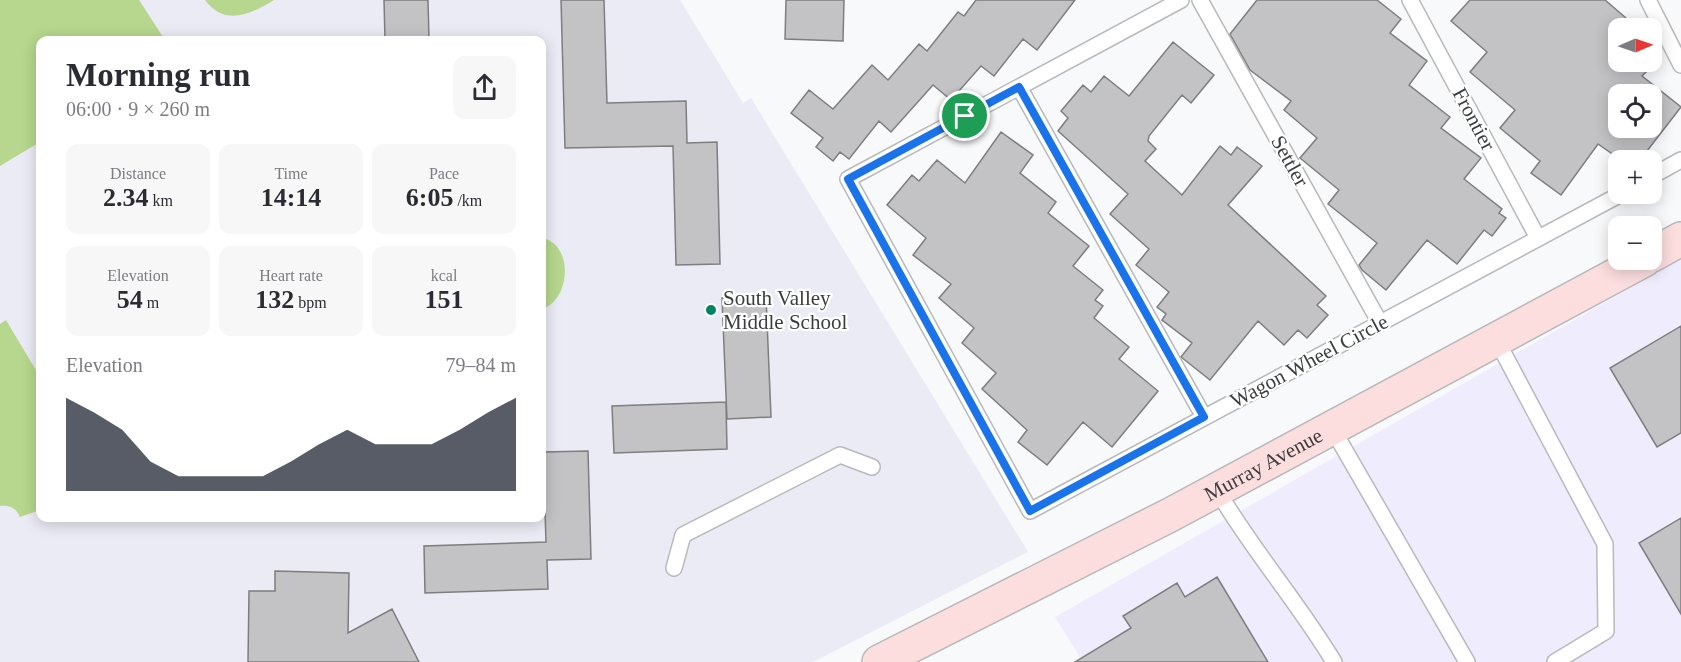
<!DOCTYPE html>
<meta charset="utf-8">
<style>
:root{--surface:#fff;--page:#f7f7f7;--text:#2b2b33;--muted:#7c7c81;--accent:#111827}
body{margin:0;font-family:Georgia,serif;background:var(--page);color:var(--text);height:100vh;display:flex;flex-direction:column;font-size:22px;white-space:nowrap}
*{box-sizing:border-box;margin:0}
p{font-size:20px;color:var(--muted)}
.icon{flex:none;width:33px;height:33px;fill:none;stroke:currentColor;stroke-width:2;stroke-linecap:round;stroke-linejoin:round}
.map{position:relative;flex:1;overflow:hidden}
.details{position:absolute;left:36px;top:36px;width:510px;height:486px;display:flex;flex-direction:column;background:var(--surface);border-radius:12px;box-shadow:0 3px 15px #0003}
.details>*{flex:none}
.needle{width:39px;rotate:88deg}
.buttons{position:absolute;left:1608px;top:18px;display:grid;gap:12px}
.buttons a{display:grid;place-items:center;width:54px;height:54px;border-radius:12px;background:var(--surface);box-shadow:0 3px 15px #0003;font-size:30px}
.pin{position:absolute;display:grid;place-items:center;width:51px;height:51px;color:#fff;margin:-26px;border:3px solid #fff;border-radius:50%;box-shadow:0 2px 6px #0007}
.round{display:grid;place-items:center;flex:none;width:63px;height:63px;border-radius:12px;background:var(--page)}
.head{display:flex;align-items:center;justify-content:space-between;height:102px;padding:0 30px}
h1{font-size:33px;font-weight:700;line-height:45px}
.figures{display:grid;grid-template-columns:repeat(3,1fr);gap:9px;height:102px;padding:6px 30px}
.figures div{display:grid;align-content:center;border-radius:12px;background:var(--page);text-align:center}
.figures b{font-size:26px;font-weight:700}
.figures small{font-size:16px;font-weight:400}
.figures p{font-size:16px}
.chart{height:168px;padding:12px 30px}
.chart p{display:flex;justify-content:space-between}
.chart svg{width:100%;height:108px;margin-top:6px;fill:var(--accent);opacity:.7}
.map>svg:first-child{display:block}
</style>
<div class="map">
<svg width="1681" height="662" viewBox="0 0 1681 662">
<rect width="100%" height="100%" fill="#f8f9fb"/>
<!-- commercial -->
<path fill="#efecfe" d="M 1681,259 L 1681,662 L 1083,662 L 1055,617 Z"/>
<!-- built -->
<path fill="#ebebf5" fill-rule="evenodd" d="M 0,0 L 680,0 L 743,103 L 751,98 L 1028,552 L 813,662 L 0,662 ZM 40,40 L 542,40 L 542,518 L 40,518 Z"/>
<!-- green -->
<path fill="#b6d78d" d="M 0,0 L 139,0 L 165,40 L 40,40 L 40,142 L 0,166 Z
M 205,0 L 274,0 C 251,14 225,27 205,0 Z
M 542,238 C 574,244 571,300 542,309 Z
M 6,320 L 40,377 L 40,510 L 20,517 C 16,508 10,505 0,506 L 0,324 Z"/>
<!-- building -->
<path fill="#c3c2c4" stroke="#7e7d7f" stroke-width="1.5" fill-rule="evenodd" d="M 384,0 L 428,0 L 429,40 L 385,40 Z
M 561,0 L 604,0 L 607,103 L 686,101 L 687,143 L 717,142 L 720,264 L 676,265 L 673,146 L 565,148 Z
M 786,0 L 844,0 L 843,41 L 785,39 Z
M 976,0 L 1075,0 L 1037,50 L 1023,39 L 994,76 L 981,66 L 951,100 L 933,85 L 891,132 L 879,121 L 849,159 L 840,152 L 833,161 L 816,147 L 823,138 L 791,113 L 809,90 L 833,109 L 872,65 L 888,80 L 919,44 L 927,51 L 958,12 L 964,16 Z
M 1257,0 L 1377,0 L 1401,19 L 1390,33 L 1427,61 L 1409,85 L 1450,117 L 1441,128 L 1481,158 L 1464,179 L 1502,209 L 1499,213 L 1506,218 L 1492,236 L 1484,230 L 1457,264 L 1427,240 L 1386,290 L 1362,270 L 1359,265 L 1377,243 L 1328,204 L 1339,190 L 1300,158 L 1317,138 L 1284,110 L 1291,101 L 1250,70 L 1230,34 Z
M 1470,0 L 1605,0 L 1626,18 L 1623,22 L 1630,28 L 1618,28 L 1616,44 L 1618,62 L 1636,62 L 1647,71 L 1642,76 L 1681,107 L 1640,160 L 1621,160 L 1598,144 L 1561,195 L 1531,173 L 1540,161 L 1500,128 L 1515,110 L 1470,72 L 1487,52 L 1451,21 ZM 1618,94 L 1652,94 L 1652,128 L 1618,128 Z
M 1173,42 L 1214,75 L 1191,103 L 1182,95 L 1149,136 L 1148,141 L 1156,149 L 1145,161 L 1182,195 L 1220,146 L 1231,155 L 1237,147 L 1262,166 L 1228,205 L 1326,296 L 1317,305 L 1328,315 L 1307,338 L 1298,330 L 1284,345 L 1258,321 L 1210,380 L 1181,357 L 1192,343 L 1162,320 L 1166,314 L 1157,307 L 1169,292 L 1136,265 L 1149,249 L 1110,214 L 1128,194 L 1058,131 L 1068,118 L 1061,111 L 1083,85 L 1091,92 L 1104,76 L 1129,96 Z
M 1001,132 L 1033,155 L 1020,173 L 1056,202 L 1048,213 L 1089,246 L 1073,266 L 1103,290 L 1095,300 L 1103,306 L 1094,318 L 1129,347 L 1119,359 L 1158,391 L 1112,447 L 1083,422 L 1047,465 L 1018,442 L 1027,430 L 982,389 L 996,373 L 962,343 L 974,328 L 939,298 L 951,284 L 913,255 L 926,238 L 887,205 L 912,175 L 919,181 L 937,160 L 965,183 Z
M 766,297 L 771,417 L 727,419 L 722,298 Z
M 1681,326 L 1681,433 L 1657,447 L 1610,368 Z
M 726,402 L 727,449 L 614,453 L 612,406 Z
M 588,451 L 591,559 L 547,560 L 548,589 L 425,593 L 424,546 L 546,542 L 543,452 Z
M 1681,518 L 1681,614 L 1639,543 Z
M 275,571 L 349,573 L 348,633 L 392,609 L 419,662 L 248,662 L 249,591 L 275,591 Z
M 1217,577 L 1268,662 L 1075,662 L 1131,628 L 1123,616 L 1177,583 L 1185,597 Z"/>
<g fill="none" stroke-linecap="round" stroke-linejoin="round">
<!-- lane casing -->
<g stroke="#b8b9bb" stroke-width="18">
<path id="lane" d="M 1181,0 L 848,179 L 1030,511 L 1621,194
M 1200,0 L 1380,323
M 1410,0 L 1538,238
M 1648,0 L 1681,65
M 1019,87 L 1204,417
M 1652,176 L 1681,160
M 1496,339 L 1605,544 L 1606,631 L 1555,662
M 1332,428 L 1467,662
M 1217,490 C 1252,550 1298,602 1334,662
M 674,568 L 683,535 L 840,455 L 872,467"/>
</g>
<!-- secondary casing -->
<g stroke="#b8b9bb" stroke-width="36">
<g id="secondary">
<path d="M 1652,255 L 1681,239"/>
<path id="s1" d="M 879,662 L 1170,515 L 1644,260"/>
</g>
</g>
<!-- lane -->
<use href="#lane" stroke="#fff" stroke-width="15"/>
<!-- secondary -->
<use href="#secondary" stroke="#fddedf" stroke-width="33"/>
</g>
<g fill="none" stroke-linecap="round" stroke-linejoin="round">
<!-- route casing -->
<g stroke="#fff" stroke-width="12">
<path id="route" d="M 1019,87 L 1204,417 L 1030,511 L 848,179 Z"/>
</g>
<!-- route -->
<use href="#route" stroke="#1a73e8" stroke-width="8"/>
</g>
<!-- markers -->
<circle fill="#018365" stroke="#fff" stroke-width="2" cx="711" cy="310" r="6"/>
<g text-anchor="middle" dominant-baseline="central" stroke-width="4.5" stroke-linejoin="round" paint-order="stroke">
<!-- street labels -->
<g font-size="21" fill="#3c3d3e" stroke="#fff">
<text transform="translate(1474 119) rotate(62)">Frontier</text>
<text transform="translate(1290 161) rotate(61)">Settler</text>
<text transform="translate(1309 361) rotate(-28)">Wagon Wheel Circle</text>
<text stroke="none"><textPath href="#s1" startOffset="432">Murray Avenue</textPath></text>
</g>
<!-- poi labels -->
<g font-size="21" fill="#3c3d3e" stroke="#fff" text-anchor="start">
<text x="723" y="298">South Valley<tspan x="723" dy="24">Middle School</tspan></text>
</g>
</g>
</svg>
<div class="buttons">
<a><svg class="needle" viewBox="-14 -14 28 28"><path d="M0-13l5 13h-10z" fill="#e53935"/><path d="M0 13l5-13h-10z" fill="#7c7c81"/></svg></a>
<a><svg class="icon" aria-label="locate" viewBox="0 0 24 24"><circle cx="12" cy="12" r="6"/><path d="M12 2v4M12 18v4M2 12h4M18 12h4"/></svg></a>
<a>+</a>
<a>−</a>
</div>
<div class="pin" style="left:965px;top:116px;background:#1e9e55"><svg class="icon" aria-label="arrive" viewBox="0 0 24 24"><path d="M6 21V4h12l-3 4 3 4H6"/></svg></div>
<section class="details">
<div class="head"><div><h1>Morning run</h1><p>06:00 · 9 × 260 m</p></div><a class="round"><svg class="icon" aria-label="share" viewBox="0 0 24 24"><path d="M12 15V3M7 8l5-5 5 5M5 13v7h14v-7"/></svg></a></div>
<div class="figures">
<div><p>Distance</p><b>2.34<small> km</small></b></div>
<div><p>Time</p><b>14:14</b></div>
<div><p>Pace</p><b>6:05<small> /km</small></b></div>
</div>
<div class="figures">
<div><p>Elevation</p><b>54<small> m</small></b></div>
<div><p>Heart rate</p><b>132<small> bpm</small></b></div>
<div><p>kcal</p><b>151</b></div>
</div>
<div class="chart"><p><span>Elevation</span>79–84 m</p>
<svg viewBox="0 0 160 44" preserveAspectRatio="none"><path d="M0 44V6L10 12L20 19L30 32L40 38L50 38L60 38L70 38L80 32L90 25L100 19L110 25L120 25L130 25L140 19L150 12L160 6V44z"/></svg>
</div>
</section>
</div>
